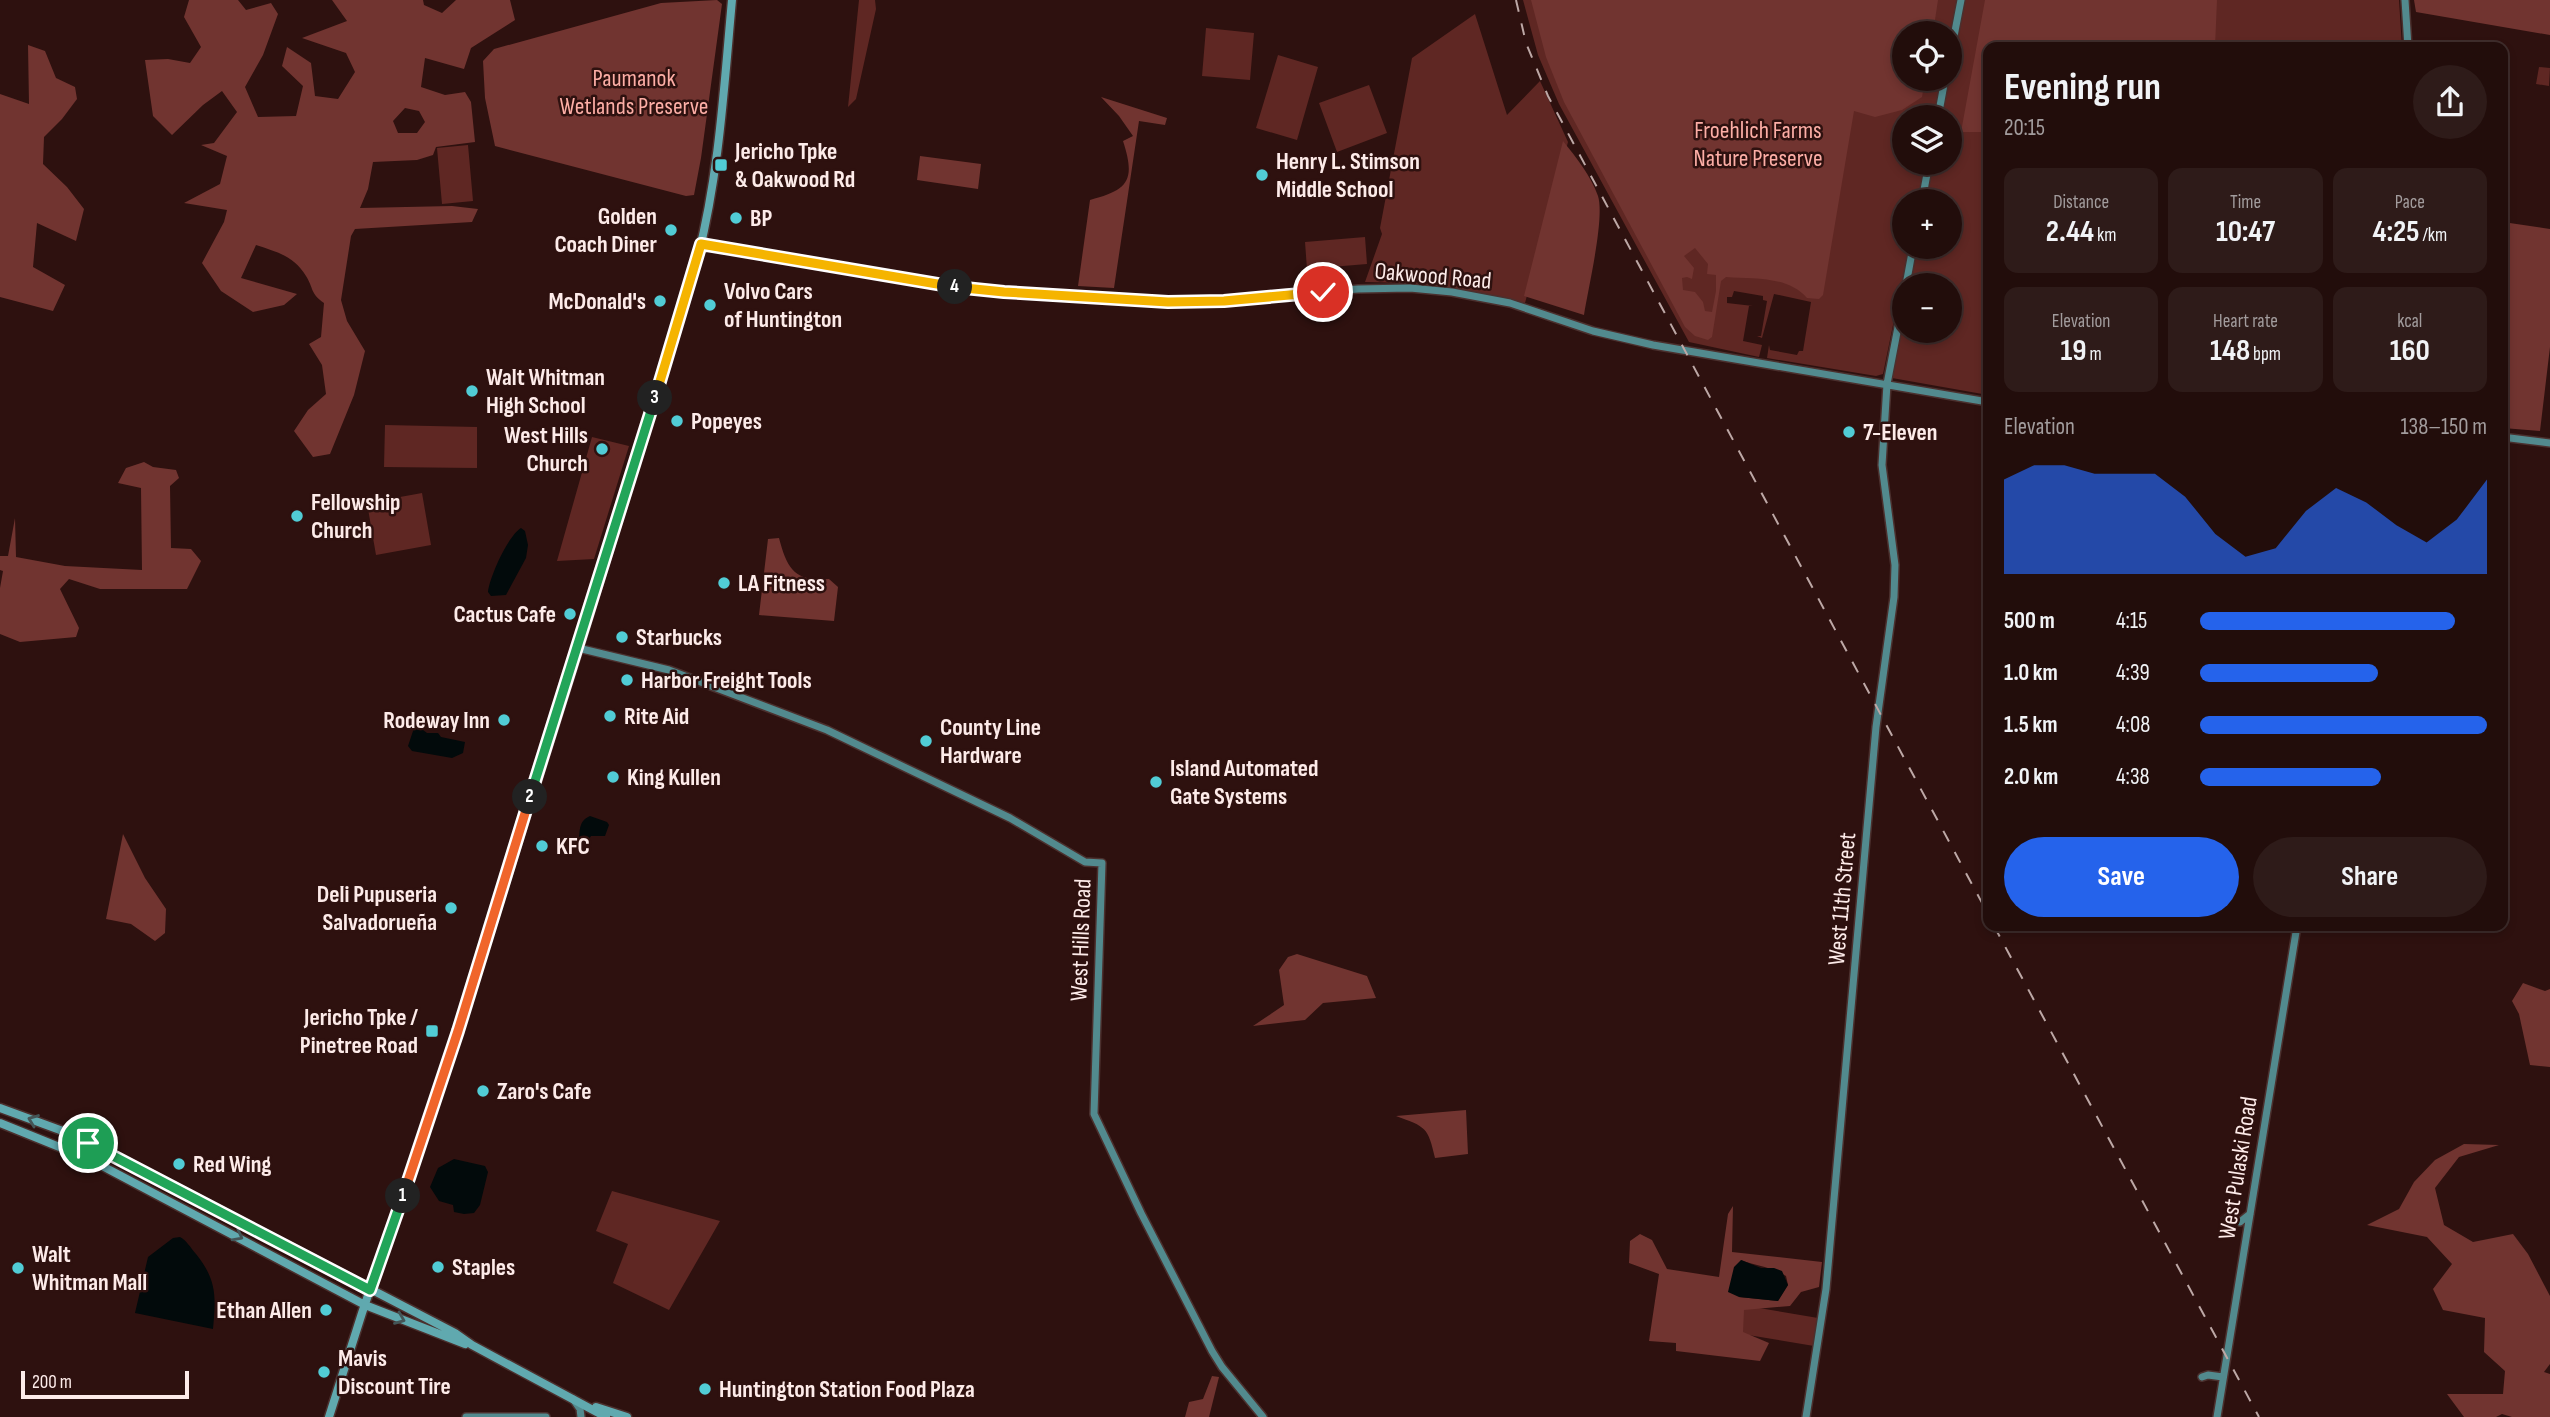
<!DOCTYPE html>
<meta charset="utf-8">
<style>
:root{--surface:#220d0b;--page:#2e1b19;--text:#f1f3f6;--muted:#a29c9d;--line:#3f2d2c;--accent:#2563eb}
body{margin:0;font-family:"Sofia Sans Condensed",sans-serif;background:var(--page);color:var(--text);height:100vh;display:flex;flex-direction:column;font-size:26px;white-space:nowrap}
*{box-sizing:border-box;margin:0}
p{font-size:23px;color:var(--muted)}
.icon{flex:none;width:38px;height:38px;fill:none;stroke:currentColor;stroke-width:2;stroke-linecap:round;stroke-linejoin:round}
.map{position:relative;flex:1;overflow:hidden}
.details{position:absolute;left:1983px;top:42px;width:525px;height:889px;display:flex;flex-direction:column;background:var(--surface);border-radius:14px;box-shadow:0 4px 10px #0003,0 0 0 2px var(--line)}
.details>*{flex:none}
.fabs{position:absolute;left:1892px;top:21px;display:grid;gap:14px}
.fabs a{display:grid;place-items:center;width:70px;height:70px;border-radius:50%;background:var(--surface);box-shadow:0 4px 10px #0003,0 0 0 2px var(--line);font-size:35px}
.scale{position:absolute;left:21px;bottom:18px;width:168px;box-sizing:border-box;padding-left:7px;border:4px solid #fdebe9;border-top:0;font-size:19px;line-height:24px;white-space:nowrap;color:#fdebe9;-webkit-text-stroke:5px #2e110f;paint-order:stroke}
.pin{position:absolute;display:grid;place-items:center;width:60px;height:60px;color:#fff;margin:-30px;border:4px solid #fff;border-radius:50%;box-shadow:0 2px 7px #0007}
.km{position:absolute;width:35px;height:35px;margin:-18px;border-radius:50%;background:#222;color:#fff;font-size:19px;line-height:35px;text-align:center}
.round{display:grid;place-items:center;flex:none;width:74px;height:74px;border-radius:37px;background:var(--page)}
.head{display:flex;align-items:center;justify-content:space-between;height:119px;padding:0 21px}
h1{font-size:38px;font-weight:700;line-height:52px}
.stats{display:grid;grid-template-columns:repeat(3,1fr);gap:10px;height:119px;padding:7px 21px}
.stats div{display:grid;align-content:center;border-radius:14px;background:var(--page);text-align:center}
.stats b{font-size:30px;font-weight:700}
.stats small{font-size:19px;font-weight:400}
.stats p{font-size:19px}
.chart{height:196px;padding:14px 21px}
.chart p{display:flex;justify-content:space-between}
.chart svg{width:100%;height:126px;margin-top:7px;fill:var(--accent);opacity:.7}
.cta{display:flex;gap:14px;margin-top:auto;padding:14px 21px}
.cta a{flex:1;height:80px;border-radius:42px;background:var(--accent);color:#fff;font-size:28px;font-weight:700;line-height:80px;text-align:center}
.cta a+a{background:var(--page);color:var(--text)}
ul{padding:0 21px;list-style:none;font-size:23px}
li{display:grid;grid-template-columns:112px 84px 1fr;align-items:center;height:52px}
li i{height:18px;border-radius:9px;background:var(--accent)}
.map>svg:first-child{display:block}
</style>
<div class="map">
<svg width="2550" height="1417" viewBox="0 0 2550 1417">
<rect width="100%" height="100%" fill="#2e110f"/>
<!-- green -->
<path fill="#5f2723" d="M 859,0 L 875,0 L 876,9 L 856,99 L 848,107 Z
M 1523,0 L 1958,0 L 1950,42 L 1950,33 L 1904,33 L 1904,79 L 1942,79 L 1935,117 L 1904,117 L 1904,163 L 1926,163 L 1918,201 L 1904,201 L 1904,247 L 1909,247 L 1883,374 L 1876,376 L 1767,358 L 1769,345 L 1770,350 L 1797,355 L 1799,351 L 1803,351 L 1811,302 L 1774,294 L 1762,338 L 1757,336 L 1761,336 L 1767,301 L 1763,300 L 1763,296 L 1734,291 L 1732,297 L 1727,297 L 1727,303 L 1753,306 L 1749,306 L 1743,341 L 1762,345 L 1759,357 L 1689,342 L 1559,104 L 1538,55 Z
M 1964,0 L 2399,0 L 2402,47 L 1988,47 L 1988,395 L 1892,378 L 1904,314 L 1904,331 L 1950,331 L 1950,285 L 1909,285 L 1917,247 L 1950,247 L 1950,201 L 1925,201 L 1932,163 L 1950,163 L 1950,117 L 1941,117 Z
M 1475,14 L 1507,115 L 1540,81 L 1568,142 L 1525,303 C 1470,291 1421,282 1365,282 L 1382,234 L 1380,228 L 1412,58 Z
M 1206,28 L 1254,33 L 1250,80 L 1202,76 Z
M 1278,55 L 1318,67 L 1297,140 L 1256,128 Z
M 2539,67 L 2550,68 L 2549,86 L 2536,84 Z
M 1369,85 L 1387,133 L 1337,152 L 1319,103 Z
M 468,145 L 473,201 L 442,204 L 437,148 Z
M 1365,237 L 1367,264 L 1307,269 L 1305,242 Z
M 385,425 L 477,427 L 477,468 L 384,467 Z
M 592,437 L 629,446 L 594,559 L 557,561 Z
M 422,493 L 431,545 L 376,555 L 367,503 Z
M 612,1191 L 720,1221 L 669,1310 L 613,1283 L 628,1244 L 596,1231 Z
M 1741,1305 L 1818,1318 L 1814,1346 L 1736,1333 Z"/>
<!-- forest -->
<path fill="#713430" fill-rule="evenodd" d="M 189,0 L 238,0 L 246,10 L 271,3 L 278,14 L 263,55 L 245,87 L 258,117 L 296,116 L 303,86 L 282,66 L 287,47 L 311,63 L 315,96 L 338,99 L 355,72 L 346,53 L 302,38 L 347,21 L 332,0 L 423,0 L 424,5 L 442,13 L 456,0 L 510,0 L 515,20 L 471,48 L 464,69 L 425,58 L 421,87 L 445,95 L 465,92 L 471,102 L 475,142 L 436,147 L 433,155 L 417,160 L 373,162 L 368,189 L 360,208 L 452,206 L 478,209 L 472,222 L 355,229 L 351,236 L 341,300 L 347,321 L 365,351 L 354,395 L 330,454 L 313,457 L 294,431 L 308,410 L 326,394 L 322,365 L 309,344 L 321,337 L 324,303 C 310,293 314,289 306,276 C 294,256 277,252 256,245 L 241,278 L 297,294 L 284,305 L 253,312 L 221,291 L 202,263 L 224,222 L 227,210 L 184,203 L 220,184 L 227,156 L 201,145 L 214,143 L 237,112 L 222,91 L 203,105 L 172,135 L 153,116 L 145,60 L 168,59 L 190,63 L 201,47 L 184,17 ZM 405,108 L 419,111 L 425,122 L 417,133 L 398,133 L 393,121 Z
M 717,0 L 722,4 L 701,158 L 694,195 L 686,196 L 495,146 L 485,98 L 483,61 L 494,49 L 661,3 Z
M 1531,0 L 1938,0 L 1933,33 L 1904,33 L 1904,79 L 1925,79 L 1922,97 L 1902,110 L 1875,117 L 1854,111 L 1823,295 L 1819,299 L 1807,298 C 1788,276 1754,279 1726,277 L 1721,281 L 1712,337 L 1708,340 L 1695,336 L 1685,327 L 1564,102 L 1546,57 ZM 1695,248 L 1708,264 L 1707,274 L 1716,275 L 1716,291 L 1712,312 L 1705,311 L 1703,302 L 1695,292 L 1683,290 L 1682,278 L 1687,277 L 1692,279 L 1694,268 L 1684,256 Z
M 1985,0 L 2217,0 L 2215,47 L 1988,47 L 1988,132 L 1961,132 Z
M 2414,0 L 2550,0 L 2550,35 L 2416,12 Z
M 28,45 L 45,51 L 56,78 L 75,87 L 77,99 L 62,119 L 44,137 L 43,164 L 67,187 L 84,209 L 76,241 L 37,223 L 33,267 L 65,285 L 53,311 L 0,297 L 0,94 L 29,104 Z
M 1101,97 L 1167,118 L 1165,125 L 1139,121 L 1114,288 L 1078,286 L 1090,200 C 1128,190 1136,181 1123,141 L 1133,136 L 1119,116 Z
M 1563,141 C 1576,157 1591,176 1598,196 C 1605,218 1588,289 1584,315 L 1524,296 Z
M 920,156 L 981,164 L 978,189 L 917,180 Z
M 2503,222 L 2550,229 L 2550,347 L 2540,431 L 2503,428 Z
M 144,462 L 153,467 L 176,470 L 179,478 L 170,486 L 171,548 L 191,549 L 201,561 L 187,589 L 100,589 L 69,579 L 60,589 L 79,628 L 76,637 L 20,642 L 0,634 L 0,588 L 3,571 L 0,570 L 0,556 L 8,556 L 15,518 L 16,557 L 65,566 L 142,570 L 141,488 L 118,483 L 126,468 Z
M 779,538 C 787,569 795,582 829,579 L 838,587 L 834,621 L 759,615 L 768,539 Z
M 123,834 L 145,878 L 166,909 L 165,933 L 155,941 L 131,924 L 106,919 Z
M 1297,954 L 1367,976 L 1376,998 L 1323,1003 L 1305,1020 L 1253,1026 L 1284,1005 L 1279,970 L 1288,957 Z
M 2523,983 L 2545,991 L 2550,989 L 2550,1067 L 2530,1065 L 2519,1014 L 2512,1001 Z
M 1466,1110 L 1468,1154 L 1435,1158 C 1428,1127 1426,1127 1396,1116 Z
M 2464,1144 L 2499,1145 L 2459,1157 L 2435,1188 L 2444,1225 L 2473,1242 L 2513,1234 L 2528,1254 L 2550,1296 L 2550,1364 L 2544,1372 L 2550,1374 L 2550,1417 L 2512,1417 L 2502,1414 L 2496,1417 L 2464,1417 L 2447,1394 L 2503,1394 L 2505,1371 L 2484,1352 L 2485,1318 L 2443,1310 L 2433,1289 L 2452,1264 L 2427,1237 L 2367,1225 L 2399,1209 L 2414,1182 L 2435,1160 Z
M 1733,1206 L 1732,1252 L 1822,1262 L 1819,1287 L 1801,1292 L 1790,1306 L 1744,1310 L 1743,1332 L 1769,1343 L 1760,1361 L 1676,1351 L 1676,1343 L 1649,1341 L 1659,1274 L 1629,1263 L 1630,1241 L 1640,1234 L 1652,1240 L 1667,1269 L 1719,1277 L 1728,1214 ZM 1741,1260 C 1756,1266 1772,1267 1786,1276 L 1788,1285 L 1778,1301 L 1739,1297 Z
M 1212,1376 L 1219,1377 L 1209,1417 L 1185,1417 L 1189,1402 L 1203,1399 Z"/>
<!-- water -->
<path fill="#020a0b" d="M 521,528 L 525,531 L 528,545 L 526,558 L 506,595 L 491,596 L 488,592 C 490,576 508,536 521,528 Z
M 419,727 L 427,733 L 438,733 L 441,737 L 465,742 L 463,753 L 452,758 L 412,751 L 408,746 L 414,728 Z
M 590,816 L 607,822 L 609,825 L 605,836 L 591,836 L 587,842 L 579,839 C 580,829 579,821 590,816 Z
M 454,1159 L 485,1166 L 488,1172 L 480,1205 L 474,1213 L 464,1214 L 454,1212 L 453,1205 L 439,1201 L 430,1187 L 438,1168 Z
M 180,1237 C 187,1241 190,1247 196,1254 C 217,1280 216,1297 213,1329 L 135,1313 L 148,1257 L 173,1238 Z
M 1741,1260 L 1761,1268 L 1774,1268 L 1782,1271 L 1788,1285 L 1778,1301 L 1739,1297 L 1728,1292 L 1734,1267 Z"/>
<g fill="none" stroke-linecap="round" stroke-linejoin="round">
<!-- secondary casing -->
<g stroke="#4b302e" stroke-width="10">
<path id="secondary" d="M 2405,0 L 2408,47
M 1950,57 L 1961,0
M 1938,117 L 1945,79
M 1922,201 L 1929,163
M 701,244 L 897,278 L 1004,292 L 1202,302 L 1358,289 L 1410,288 L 1452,292 L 1510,303 L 1593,331 L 1653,345 L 1988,402
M 1906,285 L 1913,247
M 2502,437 L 2550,443
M 578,648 L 669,670 L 827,730 L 1010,818 L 1085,862 L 1102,863 L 1094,1114 L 1141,1213 L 1212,1351 L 1222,1367 L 1263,1417
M 2229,1217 L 2240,1222 L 2250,1214
M 2202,1377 L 2208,1375 L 2223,1377
M 573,1399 L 580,1409 L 581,1417
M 466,1417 L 546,1417
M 1806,1417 L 1826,1289 L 1876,727 L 1894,597 L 1895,565 L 1882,465 L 1887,384 L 1904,296
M 2217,1417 L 2297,926"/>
</g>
<!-- primary casing -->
<g stroke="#4b302e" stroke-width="11">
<path id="primary" d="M 0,1108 L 60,1130 L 103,1150 L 455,1333 L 472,1345 L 606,1417
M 0,1123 L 89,1159 L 365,1305 L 465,1344
M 596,1407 L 627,1417
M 329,1417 L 362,1313 L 462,1019 L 581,641 L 697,260 C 719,176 724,87 732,0"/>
</g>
<!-- secondary -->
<use href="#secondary" stroke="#528a8e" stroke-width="7"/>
<!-- primary -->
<use href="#primary" stroke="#60a9af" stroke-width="8"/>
<!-- rail -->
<path stroke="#bda8a6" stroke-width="2" stroke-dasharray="12 12" stroke-linecap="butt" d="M 1516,0 L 1526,43 L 1548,96 L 1988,914
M 1994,926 L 2259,1417"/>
</g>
<!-- one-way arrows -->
<defs><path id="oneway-chevron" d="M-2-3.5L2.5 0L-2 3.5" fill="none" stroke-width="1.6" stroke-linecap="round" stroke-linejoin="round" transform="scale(1.75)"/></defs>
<g stroke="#445557">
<use href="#oneway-chevron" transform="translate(33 1120) rotate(-159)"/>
<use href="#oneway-chevron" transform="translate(238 1236) rotate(28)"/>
<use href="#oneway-chevron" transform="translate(400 1319) rotate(22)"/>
</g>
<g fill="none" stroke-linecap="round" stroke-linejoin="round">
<!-- split-1 casing -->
<g stroke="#fff" stroke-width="14">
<path id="split-1" d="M 88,1143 L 370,1290 L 403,1196"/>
</g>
<!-- split-2 casing -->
<g stroke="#fff" stroke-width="14">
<path id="split-2" d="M 403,1196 L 458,1031 L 530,797"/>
</g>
<!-- split-3 casing -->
<g stroke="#fff" stroke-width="14">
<path id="split-3" d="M 530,797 L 655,398"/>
</g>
<!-- split-4 casing -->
<g stroke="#fff" stroke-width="14">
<path id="split-4" d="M 655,398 L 701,244 L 955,287"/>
</g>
<!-- split-5 casing -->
<g stroke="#fff" stroke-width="14">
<path id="split-5" d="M 955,287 L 1004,292 L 1168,302 L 1224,301 L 1323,292"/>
</g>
<!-- split-1 -->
<use href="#split-1" stroke="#22a559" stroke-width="9"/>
<!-- split-2 -->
<use href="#split-2" stroke="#f0652b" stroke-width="9"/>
<!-- split-3 -->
<use href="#split-3" stroke="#22a559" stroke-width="9"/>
<!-- split-4 -->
<use href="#split-4" stroke="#f5b400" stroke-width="9"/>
<!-- split-5 -->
<use href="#split-5" stroke="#f5b400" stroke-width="9"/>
</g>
<!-- markers -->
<g fill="#51ccd5" stroke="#2e110f" stroke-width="2.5">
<rect x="714" y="158" width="14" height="14" rx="3.5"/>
<circle cx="1262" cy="175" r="7"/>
<circle cx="736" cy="218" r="7"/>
<circle cx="671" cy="230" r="7"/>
<circle cx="660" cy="301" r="7"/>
<circle cx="710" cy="305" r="7"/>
<circle cx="472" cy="391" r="7"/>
<circle cx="677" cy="421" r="7"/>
<circle cx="1849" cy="432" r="7"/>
<circle cx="602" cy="449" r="7"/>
<circle cx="297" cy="516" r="7"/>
<circle cx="724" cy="583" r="7"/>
<circle cx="570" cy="614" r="7"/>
<circle cx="622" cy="637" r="7"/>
<circle cx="627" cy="680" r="7"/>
<circle cx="610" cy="716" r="7"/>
<circle cx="504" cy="720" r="7"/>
<circle cx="926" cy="741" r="7"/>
<circle cx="613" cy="777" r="7"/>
<circle cx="1156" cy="782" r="7"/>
<circle cx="542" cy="846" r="7"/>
<circle cx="451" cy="908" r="7"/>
<rect x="425" y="1024" width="14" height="14" rx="3.5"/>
<circle cx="483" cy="1091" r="7"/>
<circle cx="179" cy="1164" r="7"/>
<circle cx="438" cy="1267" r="7"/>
<circle cx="18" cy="1268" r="7"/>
<circle cx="326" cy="1310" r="7"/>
<circle cx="324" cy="1372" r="7"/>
<circle cx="705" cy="1389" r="7"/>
</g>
<g text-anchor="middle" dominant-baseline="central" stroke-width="5" stroke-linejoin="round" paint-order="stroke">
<!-- park labels -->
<g font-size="24" fill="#fdaea6" stroke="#2e110f">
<text x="634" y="78">Paumanok<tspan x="634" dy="28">Wetlands Preserve</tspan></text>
<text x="1758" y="130">Froehlich Farms<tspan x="1758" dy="28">Nature Preserve</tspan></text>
</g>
<!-- poi labels -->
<g font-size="24" font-weight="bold" fill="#fdebe9" stroke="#2e110f" text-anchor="start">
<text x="735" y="151">Jericho Tpke<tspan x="735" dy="28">&amp; Oakwood Rd</tspan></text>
<text x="1276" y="161">Henry L. Stimson<tspan x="1276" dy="28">Middle School</tspan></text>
<text x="657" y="216" text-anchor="end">Golden<tspan x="657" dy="28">Coach Diner</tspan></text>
<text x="750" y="218">BP</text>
<text x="724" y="291">Volvo Cars<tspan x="724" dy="28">of Huntington</tspan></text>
<text x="646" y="301" text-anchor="end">McDonald's</text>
<text x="486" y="377">Walt Whitman<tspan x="486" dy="28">High School</tspan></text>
<text x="691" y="421">Popeyes</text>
<text x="1863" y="432">7-Eleven</text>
<text x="588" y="435" text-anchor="end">West Hills<tspan x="588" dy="28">Church</tspan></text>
<text x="311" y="502">Fellowship<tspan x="311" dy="28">Church</tspan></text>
<text x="738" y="583">LA Fitness</text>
<text x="556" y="614" text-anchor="end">Cactus Cafe</text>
<text x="636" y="637">Starbucks</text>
<text x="641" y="680">Harbor Freight Tools</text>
<text x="624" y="716">Rite Aid</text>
<text x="490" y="720" text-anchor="end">Rodeway Inn</text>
<text x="940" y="727">County Line<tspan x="940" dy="28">Hardware</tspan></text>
<text x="1170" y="768">Island Automated<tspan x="1170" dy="28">Gate Systems</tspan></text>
<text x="627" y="777">King Kullen</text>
<text x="556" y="846">KFC</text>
<text x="437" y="894" text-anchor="end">Deli Pupuseria<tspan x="437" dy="28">Salvadorueña</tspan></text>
<text x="418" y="1017" text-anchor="end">Jericho Tpke /<tspan x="418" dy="28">Pinetree Road</tspan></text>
<text x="497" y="1091">Zaro's Cafe</text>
<text x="193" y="1164">Red Wing</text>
<text x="32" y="1254">Walt<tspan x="32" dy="28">Whitman Mall</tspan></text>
<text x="452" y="1267">Staples</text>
<text x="312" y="1310" text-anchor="end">Ethan Allen</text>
<text x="338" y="1358">Mavis<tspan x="338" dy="28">Discount Tire</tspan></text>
<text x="719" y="1389">Huntington Station Food Plaza</text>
</g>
<!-- street labels -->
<g font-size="24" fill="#fdebe9" stroke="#2e110f">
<text transform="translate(1433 276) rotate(5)">Oakwood Road</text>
<text transform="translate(1842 899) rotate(-85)">West 11th Street</text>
<text transform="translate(1081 940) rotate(-88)">West Hills Road</text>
<text transform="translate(2238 1168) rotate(-81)">West Pulaski Road</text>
</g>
</g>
</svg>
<div class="fabs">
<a><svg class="icon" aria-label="locate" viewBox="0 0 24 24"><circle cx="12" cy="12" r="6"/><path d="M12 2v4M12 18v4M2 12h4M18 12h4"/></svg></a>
<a><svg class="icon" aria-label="layers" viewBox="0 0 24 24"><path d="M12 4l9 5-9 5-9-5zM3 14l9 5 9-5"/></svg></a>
<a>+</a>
<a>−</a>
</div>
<div class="scale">200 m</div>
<div class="pin" style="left:88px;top:1143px;background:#1e9e55"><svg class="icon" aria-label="arrive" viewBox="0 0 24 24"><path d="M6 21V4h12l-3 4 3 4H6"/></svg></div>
<div class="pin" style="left:1323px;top:292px;background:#d93025"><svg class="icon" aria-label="check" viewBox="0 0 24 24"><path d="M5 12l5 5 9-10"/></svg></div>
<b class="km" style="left:403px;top:1196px">1</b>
<b class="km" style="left:530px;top:797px">2</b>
<b class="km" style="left:655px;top:398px">3</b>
<b class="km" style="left:955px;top:287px">4</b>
<section class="details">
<div class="head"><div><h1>Evening run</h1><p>20:15</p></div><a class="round"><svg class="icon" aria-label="share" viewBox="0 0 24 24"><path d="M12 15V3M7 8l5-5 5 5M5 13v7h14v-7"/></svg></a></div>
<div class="stats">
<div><p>Distance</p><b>2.44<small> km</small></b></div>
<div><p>Time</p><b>10:47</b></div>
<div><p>Pace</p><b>4:25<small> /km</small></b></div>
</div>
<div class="stats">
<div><p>Elevation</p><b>19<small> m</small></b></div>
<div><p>Heart rate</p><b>148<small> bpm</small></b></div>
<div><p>kcal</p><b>160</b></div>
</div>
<div class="chart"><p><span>Elevation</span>138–150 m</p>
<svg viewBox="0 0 160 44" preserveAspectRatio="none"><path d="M0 44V11L10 6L20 6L30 9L40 9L50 9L60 17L70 30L80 38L90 35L100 22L110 14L120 19L130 27L140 33L150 25L160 11V44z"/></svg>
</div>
<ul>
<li><b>500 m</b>4:15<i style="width:89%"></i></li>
<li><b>1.0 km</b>4:39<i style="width:62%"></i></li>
<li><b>1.5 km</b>4:08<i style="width:100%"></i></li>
<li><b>2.0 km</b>4:38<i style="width:63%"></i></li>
</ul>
<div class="cta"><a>Save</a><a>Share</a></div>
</section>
</div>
